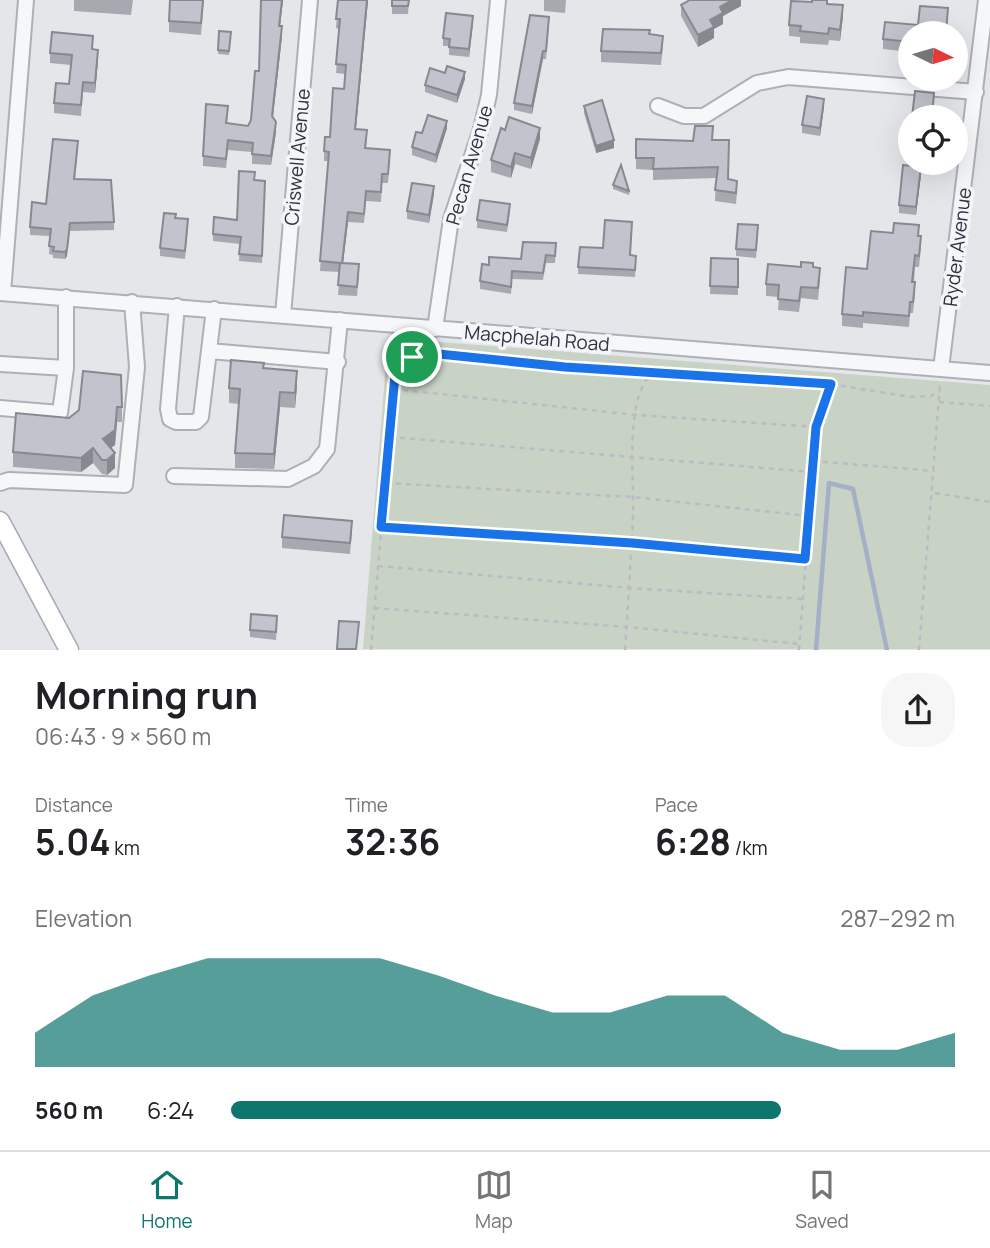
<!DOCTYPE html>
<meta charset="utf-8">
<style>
:root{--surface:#fff;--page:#f6f6f6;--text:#202124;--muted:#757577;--line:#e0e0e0;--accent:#0f766e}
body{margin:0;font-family:Manrope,sans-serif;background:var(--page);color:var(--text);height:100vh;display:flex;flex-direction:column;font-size:26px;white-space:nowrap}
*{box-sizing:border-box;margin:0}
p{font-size:23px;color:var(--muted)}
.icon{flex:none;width:38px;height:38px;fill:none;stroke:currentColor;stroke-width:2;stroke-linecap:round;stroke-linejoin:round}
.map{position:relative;height:650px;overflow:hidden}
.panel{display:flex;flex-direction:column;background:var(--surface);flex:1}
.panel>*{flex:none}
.needle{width:46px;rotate:95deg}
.controls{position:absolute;left:898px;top:21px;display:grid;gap:14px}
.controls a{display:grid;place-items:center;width:70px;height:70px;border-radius:50%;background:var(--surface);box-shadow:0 7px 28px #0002;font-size:35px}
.pin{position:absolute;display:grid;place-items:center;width:60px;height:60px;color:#fff;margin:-30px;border:4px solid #fff;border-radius:50%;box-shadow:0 2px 7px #0007}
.round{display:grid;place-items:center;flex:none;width:74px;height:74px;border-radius:28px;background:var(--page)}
.headline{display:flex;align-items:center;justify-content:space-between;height:119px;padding:0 35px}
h1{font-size:38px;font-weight:700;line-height:52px}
.metrics{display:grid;grid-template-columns:repeat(3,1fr);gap:10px;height:119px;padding:7px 35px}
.metrics div{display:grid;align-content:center}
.metrics b{font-size:35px;font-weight:700}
.metrics small{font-size:19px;font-weight:400}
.metrics p{font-size:19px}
.chart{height:196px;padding:14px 35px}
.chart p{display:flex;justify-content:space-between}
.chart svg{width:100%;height:126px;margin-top:7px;fill:var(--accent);opacity:.7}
ul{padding:0 35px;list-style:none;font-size:23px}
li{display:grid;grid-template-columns:112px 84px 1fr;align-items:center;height:52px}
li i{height:18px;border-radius:9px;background:var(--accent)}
.tabs{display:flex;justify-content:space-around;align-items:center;height:98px;border-top:2px solid var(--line);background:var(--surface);font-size:19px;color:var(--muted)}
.tabs a{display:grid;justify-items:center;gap:4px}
.tabs .on{color:var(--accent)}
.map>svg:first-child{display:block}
</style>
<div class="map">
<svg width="990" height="650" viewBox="0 0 990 650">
<rect width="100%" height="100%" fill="#e4e6ea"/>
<!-- green -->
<path fill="#c8d3c6" d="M 388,338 L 990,385 L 990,649 L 363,649 Z"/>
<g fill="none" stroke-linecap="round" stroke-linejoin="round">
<!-- stream -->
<path stroke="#a3b0c7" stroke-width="4.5" d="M 816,650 L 829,483 L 853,489 L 887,650"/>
<!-- minor casing -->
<g stroke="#adb0b7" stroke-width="18">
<path id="minor" d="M 658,106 L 684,116 L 704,116 L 757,83 L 788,77 L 976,92
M 0,293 L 990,373
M 3,293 L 26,0
M 177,306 L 168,409 L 170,419 L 176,422 L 196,422 L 201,417 L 214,309
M 283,315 L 310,0
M 435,329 L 451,219 L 481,129 L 489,95 L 498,0
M 209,351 L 338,362
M 0,364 L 66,368
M 941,369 L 986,0
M 0,408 L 60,413 L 66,368 L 66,297
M 174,476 L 288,479 L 314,466 L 327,449 L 340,320
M 0,483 L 9,480 L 125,485 L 137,367 L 132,302"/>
</g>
<!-- major casing -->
<g stroke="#a4a9b5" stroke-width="21">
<path id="major" d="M 0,521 L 69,650"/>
</g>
<!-- path -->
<path stroke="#babcc2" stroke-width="2.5" stroke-dasharray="5 5" stroke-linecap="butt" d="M 393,389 L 636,415 L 816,427
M 939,402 L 990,406
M 390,437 L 812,472
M 813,461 L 935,471
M 386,483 L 633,497 L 808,516
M 935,493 L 990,502
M 383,527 L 632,543 L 805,559
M 378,566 L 630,588 L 802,599
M 374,608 L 627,627 L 799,644
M 371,650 L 393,389 C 397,367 407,358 429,353 L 565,367 L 836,385 L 911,397 L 931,396 L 940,391
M 625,650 C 628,604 631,559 633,514 C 634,476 626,412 646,380 L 664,373
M 799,650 L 816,427 L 831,384
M 919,650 L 940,384"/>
<!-- minor -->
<use href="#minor" stroke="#f6f7f9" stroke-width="14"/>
<!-- major -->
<use href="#major" stroke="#fff" stroke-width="18"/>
</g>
<!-- wall -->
<path fill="#a6a9b0" d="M 74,0 L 133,0 L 131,15 L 74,11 Z
M 204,0 L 201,35 L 169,32 L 169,21 Z
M 261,0 L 283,0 L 280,26 L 282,36 L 273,117 L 276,132 L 271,165 L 252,164 L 252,152 L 228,150 L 226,168 L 203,166 L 203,156 L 228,115 L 227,123 L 248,126 L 251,120 L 259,71 Z
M 338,0 L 368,0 L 356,129 L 367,139 L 366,148 L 390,160 L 388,183 L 382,183 L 381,202 L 366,201 L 364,223 L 348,222 L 343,263 L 359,274 L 357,296 L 338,295 L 340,272 L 320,271 L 328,161 L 324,161 L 324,151 L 330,137 L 344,89 L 345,74 L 336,73 L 339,29 L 336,28 Z
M 392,0 L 409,0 L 408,14 L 392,14 Z
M 544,0 L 566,0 L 565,13 L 544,11 Z
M 741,0 L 741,6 L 723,16 L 723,24 L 714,29 L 714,38 L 698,47 L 681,16 L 681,5 Z
M 828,4 L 843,16 L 840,41 L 829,40 L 828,45 L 800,43 L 800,37 L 789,36 L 789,25 Z
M 948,18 L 947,33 L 910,33 L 910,52 L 883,49 L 883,39 L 918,25 Z
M 473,23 L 469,57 L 449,55 L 449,46 L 443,46 L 443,38 Z
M 549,25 L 546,59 L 543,59 L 532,114 L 514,110 L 514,103 Z
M 219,31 L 231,32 L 229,55 L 218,54 Z
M 650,34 L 663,47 L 661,65 L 601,62 L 601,51 Z
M 93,49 L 98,60 L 95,93 L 83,92 L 81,116 L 54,113 L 54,103 L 69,84 L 71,65 L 50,63 L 50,53 Z
M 445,73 L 465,79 L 457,103 L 425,92 L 425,85 Z
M 584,106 L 614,148 L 596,153 L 584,113 Z
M 824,107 L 820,136 L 802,133 L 802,125 Z
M 447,128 L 436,163 L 412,155 L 412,147 Z
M 540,139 L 531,169 L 515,164 L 511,178 L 491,172 L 491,160 Z
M 636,139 L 693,141 L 713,140 L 728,180 L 737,192 L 736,204 L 715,201 L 716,178 L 653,180 L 653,170 L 636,169 Z
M 78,149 L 75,179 L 114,222 L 114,230 L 70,231 L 67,256 L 65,259 L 53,258 L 53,255 L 49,254 L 50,236 L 30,235 L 30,227 L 46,204 Z
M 921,174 L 916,215 L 899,213 L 899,205 Z
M 255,180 L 265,181 L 262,263 L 239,261 L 240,244 L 213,241 L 213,234 L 237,220 Z
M 613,185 L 629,191 L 629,195 L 613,189 Z
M 434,194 L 429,223 L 407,219 L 407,211 Z
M 510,212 L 507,232 L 477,228 L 477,220 Z
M 175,218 L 188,227 L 185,259 L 160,256 L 160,248 Z
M 758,233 L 756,258 L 736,256 L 736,249 Z
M 919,236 L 921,247 L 919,267 L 915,267 L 914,282 L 915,294 L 913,313 L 910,313 L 909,327 L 863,323 L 863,328 L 842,326 L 842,314 Z
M 556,243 L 555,263 L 546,263 L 543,280 L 512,279 L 511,294 L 480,289 L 480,281 L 489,265 L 521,259 Z
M 631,255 L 636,263 L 635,277 L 578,274 L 578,267 Z
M 711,258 L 738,259 L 738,295 L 710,294 Z
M 801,267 L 813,267 L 820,279 L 818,300 L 801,298 L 799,312 L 778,310 L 779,297 L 766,296 L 766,284 Z
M 264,368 L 297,386 L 295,408 L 280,407 L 274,469 L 235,468 L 235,453 L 239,404 L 229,403 L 229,388 Z
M 83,371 L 122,407 L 122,422 L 117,422 L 115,445 L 111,448 L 115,468 L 107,475 L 102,474 L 93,463 L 81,472 L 13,467 L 13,452 L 69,418 L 79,410 Z
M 352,532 L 350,554 L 282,548 L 282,537 Z
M 277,624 L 276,640 L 250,637 L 250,630 Z"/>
<!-- shaded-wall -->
<path fill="#878990" d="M 282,0 L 283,0 L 279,35 L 279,26 Z
M 367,0 L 368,0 L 355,138 L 355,129 Z
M 732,0 L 741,0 L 741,6 L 723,16 L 723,24 L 714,29 L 714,38 L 698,47 L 698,35 L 720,7 Z
M 843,5 L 843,16 L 840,41 L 840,30 Z
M 473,16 L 473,23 L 469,57 L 469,49 Z
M 282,26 L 282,36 L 272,125 L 272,116 Z
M 98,50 L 98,60 L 95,93 L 95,83 Z
M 543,51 L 543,59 L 532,114 L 532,106 Z
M 465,72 L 465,79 L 457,103 L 457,95 Z
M 824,99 L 824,107 L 820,136 L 820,128 Z
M 447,121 L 447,128 L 436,163 L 436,155 Z
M 276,122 L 276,132 L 271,165 L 271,156 Z
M 540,128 L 540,139 L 531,169 L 531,158 Z
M 614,140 L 614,148 L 596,153 L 596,146 Z
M 515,153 L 515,164 L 511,178 L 511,167 Z
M 921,167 L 921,174 L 916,215 L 916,207 Z
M 434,186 L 434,194 L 429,223 L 429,215 Z
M 348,212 L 348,222 L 342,272 L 342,263 Z
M 70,223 L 67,256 L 65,259 L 65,252 Z
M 297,371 L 297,386 L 295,408 L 295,393 Z
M 280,392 L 280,407 L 274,469 L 274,454 Z
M 117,407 L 117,422 L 115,445 L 103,454 L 103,439 Z
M 93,448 L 93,463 L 81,472 L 81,458 Z
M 115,453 L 115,468 L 107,475 L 107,460 Z"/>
<!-- building -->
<path fill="#c1c4cd" stroke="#878990" stroke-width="2" d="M 170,0 L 203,0 L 201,23 L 169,21 Z
M 261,0 L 282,0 L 279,26 L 282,26 L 272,116 L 276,122 L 271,156 L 252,154 L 253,143 L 228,140 L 226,159 L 203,156 L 206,104 L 228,106 L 226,123 L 248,126 L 251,120 L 255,71 L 259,71 Z
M 338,0 L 367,0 L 355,129 L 367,130 L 365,148 L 390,150 L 388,174 L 382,174 L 381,192 L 366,191 L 364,214 L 348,212 L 342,263 L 359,264 L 357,287 L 338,285 L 340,263 L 320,261 L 329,152 L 324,151 L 325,137 L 330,137 L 333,88 L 344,89 L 346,65 L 336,64 L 340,19 L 336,19 Z
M 392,0 L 409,0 L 408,6 L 392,6 Z
M 690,0 L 732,0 L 720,7 L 723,13 L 710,20 L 714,27 L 698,35 L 681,5 Z
M 812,0 L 827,0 L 827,4 L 843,5 L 840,30 L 829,28 L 828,34 L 800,31 L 801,26 L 789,25 L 791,1 L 812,2 Z
M 920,6 L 948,8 L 946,32 L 937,31 L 937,33 L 910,33 L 910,42 L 883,39 L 885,22 L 918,25 Z
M 446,13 L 473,16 L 469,49 L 449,47 L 450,39 L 443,38 Z
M 530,15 L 549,17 L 546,51 L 543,51 L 532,106 L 514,103 Z
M 603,29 L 650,30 L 649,34 L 663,36 L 661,53 L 601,51 Z
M 219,31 L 231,32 L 229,51 L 218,50 Z
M 52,32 L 93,36 L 92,49 L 98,50 L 95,83 L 83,82 L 81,105 L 54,103 L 56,83 L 69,84 L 72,55 L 50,53 Z
M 447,66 L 465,72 L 457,95 L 425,85 L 430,68 L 445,73 Z
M 915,91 L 934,93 L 932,117 L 912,117 Z
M 807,96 L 824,99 L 820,128 L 802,125 Z
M 602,100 L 614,140 L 596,146 L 584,106 Z
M 428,115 L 447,121 L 436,155 L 412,147 L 416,132 L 422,133 Z
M 509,117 L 540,128 L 531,158 L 515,153 L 511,167 L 491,160 L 501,128 L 505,130 Z
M 695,126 L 713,126 L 712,140 L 729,140 L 728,179 L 737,181 L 736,193 L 715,190 L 718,167 L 653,169 L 654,158 L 636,158 L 636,139 L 693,141 Z
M 53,139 L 78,141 L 74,179 L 111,180 L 114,222 L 70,223 L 67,249 L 65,252 L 53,251 L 54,247 L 49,246 L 51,229 L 30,227 L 32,202 L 46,204 Z
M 621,165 L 629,191 L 613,185 Z
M 903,165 L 921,167 L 916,207 L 899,205 Z
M 239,171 L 255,172 L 254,180 L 265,181 L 262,256 L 239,254 L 241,237 L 213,234 L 214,217 L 237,220 Z
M 412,183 L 434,186 L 429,215 L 407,211 Z
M 480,200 L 510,204 L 507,225 L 477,220 Z
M 164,213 L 176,214 L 175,218 L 188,219 L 185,251 L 160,248 Z
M 605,220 L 632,222 L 630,255 L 636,256 L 635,270 L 578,267 L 580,247 L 603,248 Z
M 894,223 L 919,225 L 918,236 L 921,236 L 919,256 L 915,255 L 912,282 L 915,282 L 913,302 L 910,302 L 909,316 L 863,312 L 863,316 L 842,314 L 846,267 L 867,269 L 871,231 L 893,233 Z
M 738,224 L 758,225 L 756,250 L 736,249 Z
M 523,242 L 556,243 L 555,256 L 546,255 L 543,273 L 512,271 L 511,287 L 480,281 L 482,264 L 489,265 L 489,257 L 521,259 Z
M 711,258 L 738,259 L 738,287 L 710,286 Z
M 801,262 L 813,263 L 813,267 L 820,268 L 818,288 L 801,287 L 799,301 L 778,299 L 779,285 L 766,284 L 768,264 L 801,267 Z
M 231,360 L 264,363 L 263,368 L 297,371 L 295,393 L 280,392 L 274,454 L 235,453 L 240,389 L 229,388 Z
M 83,371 L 121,375 L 122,407 L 117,407 L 115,430 L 103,439 L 115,453 L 107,460 L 102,460 L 93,448 L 81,458 L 13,452 L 16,413 L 69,418 L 79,410 Z
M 284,515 L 352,521 L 350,543 L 282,537 Z
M 251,614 L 277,616 L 276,632 L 250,630 Z
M 339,621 L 359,622 L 356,649 L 337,649 Z"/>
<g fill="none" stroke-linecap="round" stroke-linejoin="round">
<!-- route casing -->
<g stroke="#fff" stroke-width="14">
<path id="route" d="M 429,353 L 565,367 L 831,384 L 816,427 L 805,559 L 632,543 L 381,527 L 395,375 L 412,357 Z"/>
</g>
<!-- route -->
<use href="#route" stroke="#1a73e8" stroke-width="9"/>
</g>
<g text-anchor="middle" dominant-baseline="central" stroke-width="7" stroke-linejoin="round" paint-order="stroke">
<!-- street labels -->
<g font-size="19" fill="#2d3241" stroke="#f3f5f8">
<text transform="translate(297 157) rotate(-85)">Criswell Avenue</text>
<text transform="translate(469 165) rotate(-74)">Pecan Avenue</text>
<text transform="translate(957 247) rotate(-83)">Ryder Avenue</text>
<text transform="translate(537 338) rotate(5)">Macphelah Road</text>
</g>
</g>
</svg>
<div class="controls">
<a><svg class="needle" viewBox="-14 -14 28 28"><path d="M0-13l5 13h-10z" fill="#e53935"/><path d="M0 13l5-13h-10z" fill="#757577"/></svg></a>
<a><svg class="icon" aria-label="locate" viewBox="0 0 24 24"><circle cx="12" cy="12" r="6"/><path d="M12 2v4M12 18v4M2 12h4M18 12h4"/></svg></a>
</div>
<div class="pin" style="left:412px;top:357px;background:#1e9e55"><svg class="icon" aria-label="arrive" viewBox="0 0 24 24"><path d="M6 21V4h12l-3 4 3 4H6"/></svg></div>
</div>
<section class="panel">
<div class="headline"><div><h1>Morning run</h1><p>06:43 · 9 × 560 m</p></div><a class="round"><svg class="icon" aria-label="share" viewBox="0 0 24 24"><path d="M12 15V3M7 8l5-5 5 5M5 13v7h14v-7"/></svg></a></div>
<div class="metrics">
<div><p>Distance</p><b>5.04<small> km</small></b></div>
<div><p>Time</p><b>32:36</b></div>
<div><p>Pace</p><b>6:28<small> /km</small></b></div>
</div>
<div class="chart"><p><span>Elevation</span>287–292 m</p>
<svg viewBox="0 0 160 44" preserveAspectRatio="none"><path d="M0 44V32L10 19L20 12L30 6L40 6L50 6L60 6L70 12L80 19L90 25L100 25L110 19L120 19L130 32L140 38L150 38L160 32V44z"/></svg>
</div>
<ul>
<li><b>560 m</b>6:24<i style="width:76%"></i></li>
</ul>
</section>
<nav class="tabs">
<a class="on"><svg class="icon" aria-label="home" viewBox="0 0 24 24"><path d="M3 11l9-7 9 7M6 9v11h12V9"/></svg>Home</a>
<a><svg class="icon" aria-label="map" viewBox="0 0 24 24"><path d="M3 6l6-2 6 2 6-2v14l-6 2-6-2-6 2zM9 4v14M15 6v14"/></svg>Map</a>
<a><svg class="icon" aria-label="saved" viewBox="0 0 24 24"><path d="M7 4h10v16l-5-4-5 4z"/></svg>Saved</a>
</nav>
